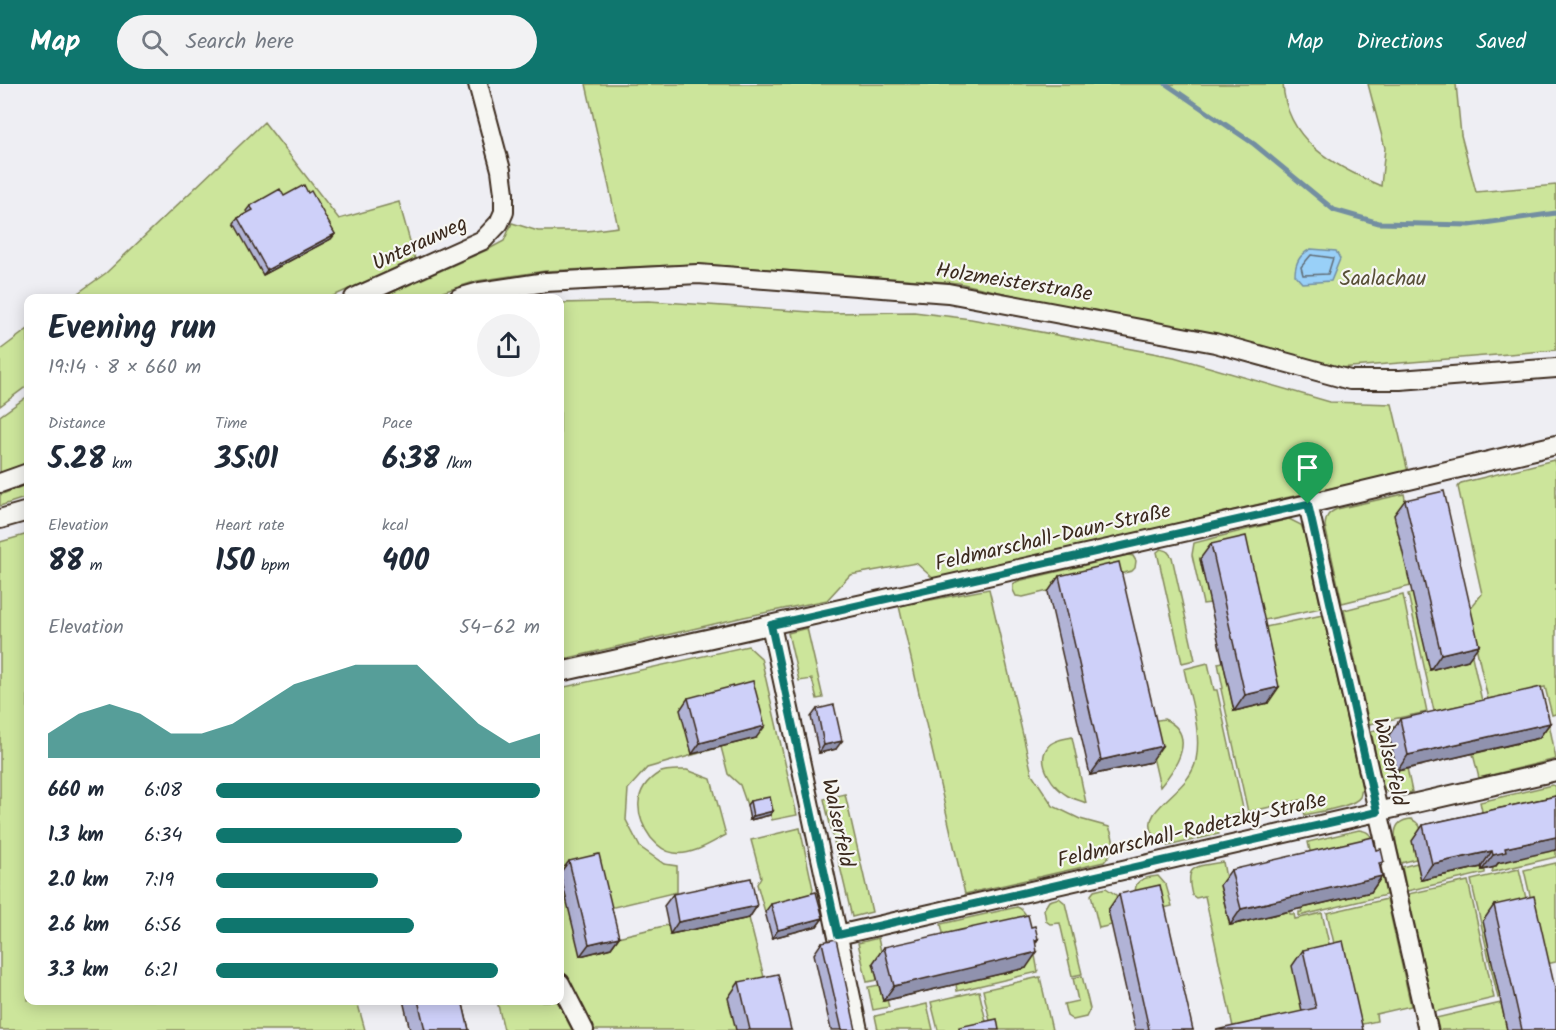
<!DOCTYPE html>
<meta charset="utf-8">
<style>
:root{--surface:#fff;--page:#f2f2f3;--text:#1f2937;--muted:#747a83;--accent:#0f766e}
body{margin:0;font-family:Kalam,sans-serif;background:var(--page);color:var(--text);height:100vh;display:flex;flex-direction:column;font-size:22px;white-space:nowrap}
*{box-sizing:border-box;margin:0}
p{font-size:20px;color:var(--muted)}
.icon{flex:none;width:33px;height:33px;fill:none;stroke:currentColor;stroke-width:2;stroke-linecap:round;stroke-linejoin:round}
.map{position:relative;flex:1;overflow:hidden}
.drawer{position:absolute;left:24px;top:210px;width:540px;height:711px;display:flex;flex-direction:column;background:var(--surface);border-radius:12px;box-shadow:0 3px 15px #0003}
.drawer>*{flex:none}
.pin{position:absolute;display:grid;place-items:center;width:51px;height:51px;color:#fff;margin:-62px -26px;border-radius:50% 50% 50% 0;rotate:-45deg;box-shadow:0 0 6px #0007}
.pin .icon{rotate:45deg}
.round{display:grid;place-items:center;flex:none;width:63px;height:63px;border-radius:32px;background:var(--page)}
.summary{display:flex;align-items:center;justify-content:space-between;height:102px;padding:0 24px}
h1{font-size:33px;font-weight:700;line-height:45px}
.metrics{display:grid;grid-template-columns:repeat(3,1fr);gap:9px;height:102px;padding:6px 24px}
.metrics div{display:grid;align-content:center}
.metrics b{font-size:30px;font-weight:700}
.metrics small{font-size:16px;font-weight:400}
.metrics p{font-size:16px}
.chart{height:168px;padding:12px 24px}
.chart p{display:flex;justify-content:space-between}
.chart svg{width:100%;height:108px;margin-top:6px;fill:var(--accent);opacity:.7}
ul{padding:0 24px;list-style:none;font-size:20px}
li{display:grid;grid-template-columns:96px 72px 1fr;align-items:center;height:45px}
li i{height:15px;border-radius:8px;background:var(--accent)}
header{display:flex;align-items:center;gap:36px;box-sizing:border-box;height:84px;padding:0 30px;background:var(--accent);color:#fff}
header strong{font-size:28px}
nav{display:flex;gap:33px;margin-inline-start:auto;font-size:21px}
.search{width:420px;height:54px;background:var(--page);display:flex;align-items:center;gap:15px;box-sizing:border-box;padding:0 21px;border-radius:33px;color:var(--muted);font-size:22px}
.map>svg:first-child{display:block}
</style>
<header>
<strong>Map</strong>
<div class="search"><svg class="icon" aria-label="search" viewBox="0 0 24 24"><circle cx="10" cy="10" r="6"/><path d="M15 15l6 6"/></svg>Search here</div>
<nav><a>Map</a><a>Directions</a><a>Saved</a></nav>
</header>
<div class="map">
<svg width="1556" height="946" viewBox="0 0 1556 946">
<rect width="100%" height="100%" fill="#eeeef3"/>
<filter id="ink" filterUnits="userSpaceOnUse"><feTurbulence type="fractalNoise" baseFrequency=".0167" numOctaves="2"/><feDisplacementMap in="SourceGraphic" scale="12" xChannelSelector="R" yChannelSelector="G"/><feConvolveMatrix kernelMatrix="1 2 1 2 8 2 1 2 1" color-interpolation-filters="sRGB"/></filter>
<g filter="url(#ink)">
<!-- green -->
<path fill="#cce59b" stroke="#84885c" stroke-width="1.5" d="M 586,0 L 1283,0 C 1286,57 1334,82 1381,102 L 1385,64 L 1368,0 L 1456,0 L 1461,51 L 1476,108 L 1556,101 L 1556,266 L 1339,284 L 959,199 L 698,180 L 545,187 L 477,197 L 424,214 L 380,214 L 489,165 L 504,157 L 512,139 L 538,147 L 587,147 L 618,143 Z
M 264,38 L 339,135 L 399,118 L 415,175 L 329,214 L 71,214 L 106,189 Z
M 649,217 L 826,229 L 914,228 L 971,235 L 1174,273 L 1330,318 L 1392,320 L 1408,388 L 1285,414 L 935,496 L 916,479 L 850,491 L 827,516 L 744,533 L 560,576 L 560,219 Z
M 28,245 L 28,301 L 0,322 L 0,266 Z
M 28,312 L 28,381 L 0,393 L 0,332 Z
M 1554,376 L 1556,384 L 1556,630 L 1552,631 L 1545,603 L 1488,615 L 1468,527 L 1482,510 L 1458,403 L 1461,399 Z
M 28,400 L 28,413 L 0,422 L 0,411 Z
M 1404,410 L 1408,428 L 1411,502 L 1342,519 L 1325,442 C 1326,432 1328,429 1337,425 Z
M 1289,435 L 1301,441 L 1304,448 L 1321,524 L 1260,537 L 1200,475 L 1210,519 L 1203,520 L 1192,471 L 1194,459 Z
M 28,450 L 28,916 L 357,917 L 365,946 L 0,946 L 0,458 Z
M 1161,465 L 1167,467 L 1172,473 L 1195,576 L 1182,579 L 1157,468 Z
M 1128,471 L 1133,472 L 1136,477 L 1135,484 L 1132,487 L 1023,513 L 1016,512 L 1013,506 L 1013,500 L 1018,497 Z
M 989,505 L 1032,690 L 1053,722 L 1080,735 L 1109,743 C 1116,759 1115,766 1104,778 L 965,810 L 899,522 Z
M 1412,509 L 1464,536 L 1482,617 L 1434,627 L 1408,510 Z
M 1403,511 L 1427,628 L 1369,640 L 1344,526 Z
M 1323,531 L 1362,704 C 1361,706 1361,711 1360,713 C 1354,723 1316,728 1305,731 L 1301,716 L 1248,728 L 1221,605 L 1223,604 L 1218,579 L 1223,578 L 1234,626 L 1261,544 Z
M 807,544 L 823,614 L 817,615 L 812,595 L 799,597 L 788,549 Z
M 748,562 L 761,574 L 797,731 L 772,736 L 767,717 L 747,721 L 740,701 L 728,690 L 721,663 L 647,684 L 628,705 L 626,736 L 640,763 L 664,780 L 677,782 L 677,808 L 601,826 L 609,855 L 668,841 L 671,850 L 749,834 L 767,905 L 736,946 L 591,946 L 560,882 L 560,604 Z
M 1208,579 L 1214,606 L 1217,606 L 1244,729 L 1216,736 L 1219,750 L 1168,762 C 1156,757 1145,744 1154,730 C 1167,711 1191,700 1196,676 C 1202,646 1190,615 1184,585 Z
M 1449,629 L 1397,686 L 1407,684 L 1412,708 L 1393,712 L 1386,707 L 1382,700 L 1371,647 Z
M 1164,635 C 1198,650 1177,683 1160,703 L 1145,638 Z
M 1549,639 L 1556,675 L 1479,694 L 1473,670 L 1539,654 Z
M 1072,653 L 1086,719 C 1080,716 1073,715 1068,712 C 1054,704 1036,680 1047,664 C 1052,656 1064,655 1072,653 Z
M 687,686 L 711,695 L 726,751 C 711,759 692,772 674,769 C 664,768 657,761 651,754 C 635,732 632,705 659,689 C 666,685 678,686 687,686 Z
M 1552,701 L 1556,702 L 1556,731 L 1485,741 L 1480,718 Z
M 845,710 L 872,828 L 852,833 L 824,715 Z
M 1411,735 C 1429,743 1421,761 1416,775 L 1401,779 C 1397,762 1386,737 1411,735 Z
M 800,744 L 813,805 L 810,816 L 765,828 L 757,800 L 761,793 L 751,756 Z
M 1359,746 C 1367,747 1370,749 1373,757 L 1313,780 L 1308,758 Z
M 1556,766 L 1556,773 L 1492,788 L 1494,780 Z
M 1223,778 L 1227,800 L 1220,802 L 1230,841 L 1289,827 L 1290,830 L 1294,830 L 1295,835 L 1322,829 L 1332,873 L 1305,939 L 1233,943 L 1205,812 L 1196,814 L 1192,811 C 1184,779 1196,783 1223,778 Z
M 1417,779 L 1421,796 L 1481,783 L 1482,786 L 1485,786 L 1485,789 L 1407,807 L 1402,783 Z
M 1556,779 L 1556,878 L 1546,880 L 1524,786 Z
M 1519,785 L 1542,881 L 1498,914 L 1471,796 Z
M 1382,791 L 1386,811 L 1299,832 L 1299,828 L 1302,828 L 1301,824 Z
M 1158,792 L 1166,801 L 1172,822 L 1160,825 L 1137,819 C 1132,799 1137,794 1158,792 Z
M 1468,797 L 1494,914 L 1434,928 L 1408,810 Z
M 1106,804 L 1116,811 L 1119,823 L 1108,826 L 1112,841 L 1099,844 L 1091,811 L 1094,807 Z
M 1059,814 L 1065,819 L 1082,890 L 1072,892 L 1060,839 L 1050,840 L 1046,837 L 1044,825 L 1049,817 Z
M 1387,815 L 1411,922 L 1376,930 L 1377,937 L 1353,942 L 1327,829 Z
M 1017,823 C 1030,827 1030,848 1033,860 L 946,862 L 941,840 Z
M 878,854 L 883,877 L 874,879 L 877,896 L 867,898 L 858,859 Z
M 1034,866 L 1038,888 L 957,907 L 956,900 Z
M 1082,892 L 1090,925 L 1086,933 L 1073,936 L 1067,932 L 1064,920 L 1078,917 L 1073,894 Z
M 1040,893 L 1052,946 L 992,946 L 983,906 Z
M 879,901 L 883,917 L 887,916 L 889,923 L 873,926 L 868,903 Z
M 979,907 L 988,946 L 938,946 L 931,918 Z
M 497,917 L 557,917 L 572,946 L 504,946 Z
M 1501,919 L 1507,946 L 1439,946 L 1436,934 Z
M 927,920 L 933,946 L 878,946 L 875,932 Z"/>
<!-- water -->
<path fill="#99d0f8" stroke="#738ea1" stroke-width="1.5" d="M 1311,165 L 1336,167 L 1340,175 L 1331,197 L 1302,199 L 1295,191 C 1295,180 1300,170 1311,165 Z"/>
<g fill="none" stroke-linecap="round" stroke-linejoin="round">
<!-- shore -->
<path stroke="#616c75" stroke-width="1.5" d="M 1311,171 L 1333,174 L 1328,190 L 1303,191 L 1301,183 Z"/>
<!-- stream -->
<path stroke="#738ea1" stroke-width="5" d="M 1166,0 L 1254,60 L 1334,126 L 1379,139 L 1470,141 L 1556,129"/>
<!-- minor casing -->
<g stroke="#3b2a1e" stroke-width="22">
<path id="minor" d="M 354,214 L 483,156 L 499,139 L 504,128 L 504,109 L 501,86 L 478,0
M 459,214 L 480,208 L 546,198 L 698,190 L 948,209 L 1215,259 L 1350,296 L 1400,296 L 1556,284
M 0,399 L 28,389
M 1308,420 L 1428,946
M 0,435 L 28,427
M 771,541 L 858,946
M 560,588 L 1308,420 L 1556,361
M 838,851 L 1556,687
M 560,899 L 584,946"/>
</g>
<!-- minor -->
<use href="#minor" stroke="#f6f6f2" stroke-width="18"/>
</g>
<!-- wall -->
<path fill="#b1b3d6" stroke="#3b2a1e" stroke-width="1.5" d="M 308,109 L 335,150 L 331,155 L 263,191 L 234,139 L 238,134 L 247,129 L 246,127 L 250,122 L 284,112 Z
M 1405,416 L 1468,576 L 1430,586 L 1394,431 Z
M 1211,460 L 1268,619 L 1234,627 L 1200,475 Z
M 1059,492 L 1151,678 L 1090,691 L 1048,508 Z
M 688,614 L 756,654 L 692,670 L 680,626 Z
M 817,625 L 836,665 L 819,669 L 811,633 Z
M 1400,635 L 1550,639 L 1539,654 L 1397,687 L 1389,651 Z
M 1556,712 L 1495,783 L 1482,786 L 1481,783 L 1421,796 L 1412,757 L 1423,741 Z
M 750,717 L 773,727 L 770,731 L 750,736 L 747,721 Z
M 569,777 L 619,853 L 611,864 L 580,872 L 560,789 Z
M 1384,778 L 1380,783 L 1382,792 L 1371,808 L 1230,841 L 1220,801 L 1231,786 Z
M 673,810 L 757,822 L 749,834 L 670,850 L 664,822 Z
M 1119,810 L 1193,946 L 1135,946 L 1108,826 Z
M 771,820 L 823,834 L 817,842 L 772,854 L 765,828 Z
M 1494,821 L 1556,946 L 1507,946 L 1483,837 Z
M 1038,855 L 1035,860 L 1026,884 L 883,917 L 873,879 L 884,863 Z
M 822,858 L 856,946 L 831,946 L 814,870 Z
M 1303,866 L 1363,946 L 1302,927 L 1292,882 Z
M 739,898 L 791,946 L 736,946 L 728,914 Z
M 403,916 L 462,916 L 469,946 L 410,946 Z"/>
<!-- shaded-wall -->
<path fill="#9092ae" stroke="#3b2a1e" stroke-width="1.5" d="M 335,150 L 331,155 L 263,191 L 267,186 Z
M 1479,561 L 1468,576 L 1430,586 L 1441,570 Z
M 1279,603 L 1268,619 L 1234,627 L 1245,611 Z
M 1550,639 L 1539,654 L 1397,687 L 1408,671 Z
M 765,642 L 756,654 L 692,670 L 700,659 Z
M 842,657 L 836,665 L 819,669 L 824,661 Z
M 1162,662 L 1151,678 L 1090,691 L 1101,676 Z
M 773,727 L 770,731 L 750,736 L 753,732 Z
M 1556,753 L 1556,766 L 1498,779 L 1495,783 L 1482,786 L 1493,771 L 1505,764 Z
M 1492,767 L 1481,783 L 1421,796 L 1432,780 Z
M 1382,792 L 1371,808 L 1230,841 L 1241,825 Z
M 757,822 L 749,834 L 670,850 L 678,838 Z
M 823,834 L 817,842 L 772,854 L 778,846 Z
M 619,853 L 611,864 L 580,872 L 589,860 Z
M 1038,855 L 1027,871 L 1037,868 L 1026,884 L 883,917 L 894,902 Z"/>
<!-- building -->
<path fill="#ced0f9" stroke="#3b2a1e" stroke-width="1.5" d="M 304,101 L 308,109 L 311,107 L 335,150 L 267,186 L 238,134 L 253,126 L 250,122 L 280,105 L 284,112 Z
M 1444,407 L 1479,561 L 1441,570 L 1405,416 Z
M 1246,452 L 1279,603 L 1245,611 L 1211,460 Z
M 1119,478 L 1162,662 L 1101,676 L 1059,492 Z
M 753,597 L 765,642 L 700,659 L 688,614 Z
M 1541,603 L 1550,639 L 1408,671 L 1400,635 Z
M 834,621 L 842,657 L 824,661 L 817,625 Z
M 1556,712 L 1556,753 L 1505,764 L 1506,768 L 1493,771 L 1492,767 L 1432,780 L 1423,741 Z
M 770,713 L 773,727 L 753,732 L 750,717 Z
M 1373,753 L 1376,766 L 1381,765 L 1384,778 L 1379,779 L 1382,792 L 1241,825 L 1231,786 Z
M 599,770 L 619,853 L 589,860 L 569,777 Z
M 751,794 L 757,822 L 678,838 L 673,810 Z
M 1160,801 L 1193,946 L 1146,946 L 1149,945 L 1119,810 Z
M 816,808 L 823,834 L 778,846 L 771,820 Z
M 1534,812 L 1556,909 L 1556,946 L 1522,946 L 1494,821 Z
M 1028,831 L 1031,843 L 1035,842 L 1038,855 L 1035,856 L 1037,868 L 894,902 L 884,863 Z
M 836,855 L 856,946 L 842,946 L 822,858 Z
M 1343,857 L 1363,946 L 1216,946 L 1316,924 L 1303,866 Z
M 778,890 L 791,946 L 750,946 L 739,898 Z
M 418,916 L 462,916 L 469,946 L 425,946 Z
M 997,935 L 999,946 L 959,946 L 959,943 Z"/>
</g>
<g fill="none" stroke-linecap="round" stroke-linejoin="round" filter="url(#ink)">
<!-- route casing -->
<g stroke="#fff" stroke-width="12">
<path id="route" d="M 1308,420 L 1377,728 L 838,851 L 771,541 Z"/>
</g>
<!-- route -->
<use href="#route" stroke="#0f766e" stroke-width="8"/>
</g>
<g text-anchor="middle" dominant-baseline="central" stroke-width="4.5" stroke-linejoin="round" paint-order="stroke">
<!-- street labels -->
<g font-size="21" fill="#3b2a1e" stroke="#f6f6f2">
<text transform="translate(420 160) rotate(-25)">Unterauweg</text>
<text transform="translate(1014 199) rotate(9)">Holzmeisterstraße</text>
<text transform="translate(1053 454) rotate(-13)">Feldmarschall-Daun-Straße</text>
<text transform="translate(1389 678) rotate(77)">Walserfeld</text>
<text transform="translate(837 739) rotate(78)">Walserfeld</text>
<text transform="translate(1192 747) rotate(-13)">Feldmarschall-Radetzky-Straße</text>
</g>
<!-- park labels -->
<g font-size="21" fill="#584f37" stroke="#f6f6f2">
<text x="1383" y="195">Saalachau</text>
</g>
</g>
</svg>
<div class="pin" style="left:1308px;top:420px;background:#1e9e55"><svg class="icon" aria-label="arrive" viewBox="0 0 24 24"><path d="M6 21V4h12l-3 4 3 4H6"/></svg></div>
<section class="drawer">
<div class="summary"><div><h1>Evening run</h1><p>19:14 · 8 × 660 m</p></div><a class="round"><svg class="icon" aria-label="share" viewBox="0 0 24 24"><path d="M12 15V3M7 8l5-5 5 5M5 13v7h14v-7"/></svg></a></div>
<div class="metrics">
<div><p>Distance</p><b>5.28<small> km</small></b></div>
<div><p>Time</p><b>35:01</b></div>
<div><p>Pace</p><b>6:38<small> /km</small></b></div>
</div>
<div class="metrics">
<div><p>Elevation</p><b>88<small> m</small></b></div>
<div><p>Heart rate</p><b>150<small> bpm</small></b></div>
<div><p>kcal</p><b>400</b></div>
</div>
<div class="chart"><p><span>Elevation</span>54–62 m</p>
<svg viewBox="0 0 160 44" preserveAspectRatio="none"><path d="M0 44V34L10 26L20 22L30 26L40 34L50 34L60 30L70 22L80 14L90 10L100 6L110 6L120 6L130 18L140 30L150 38L160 34V44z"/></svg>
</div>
<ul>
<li><b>660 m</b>6:08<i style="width:100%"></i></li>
<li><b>1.3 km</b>6:34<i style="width:76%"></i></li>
<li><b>2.0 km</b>7:19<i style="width:50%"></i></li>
<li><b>2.6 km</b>6:56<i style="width:61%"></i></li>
<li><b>3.3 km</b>6:21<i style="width:87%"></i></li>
</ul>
</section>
</div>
